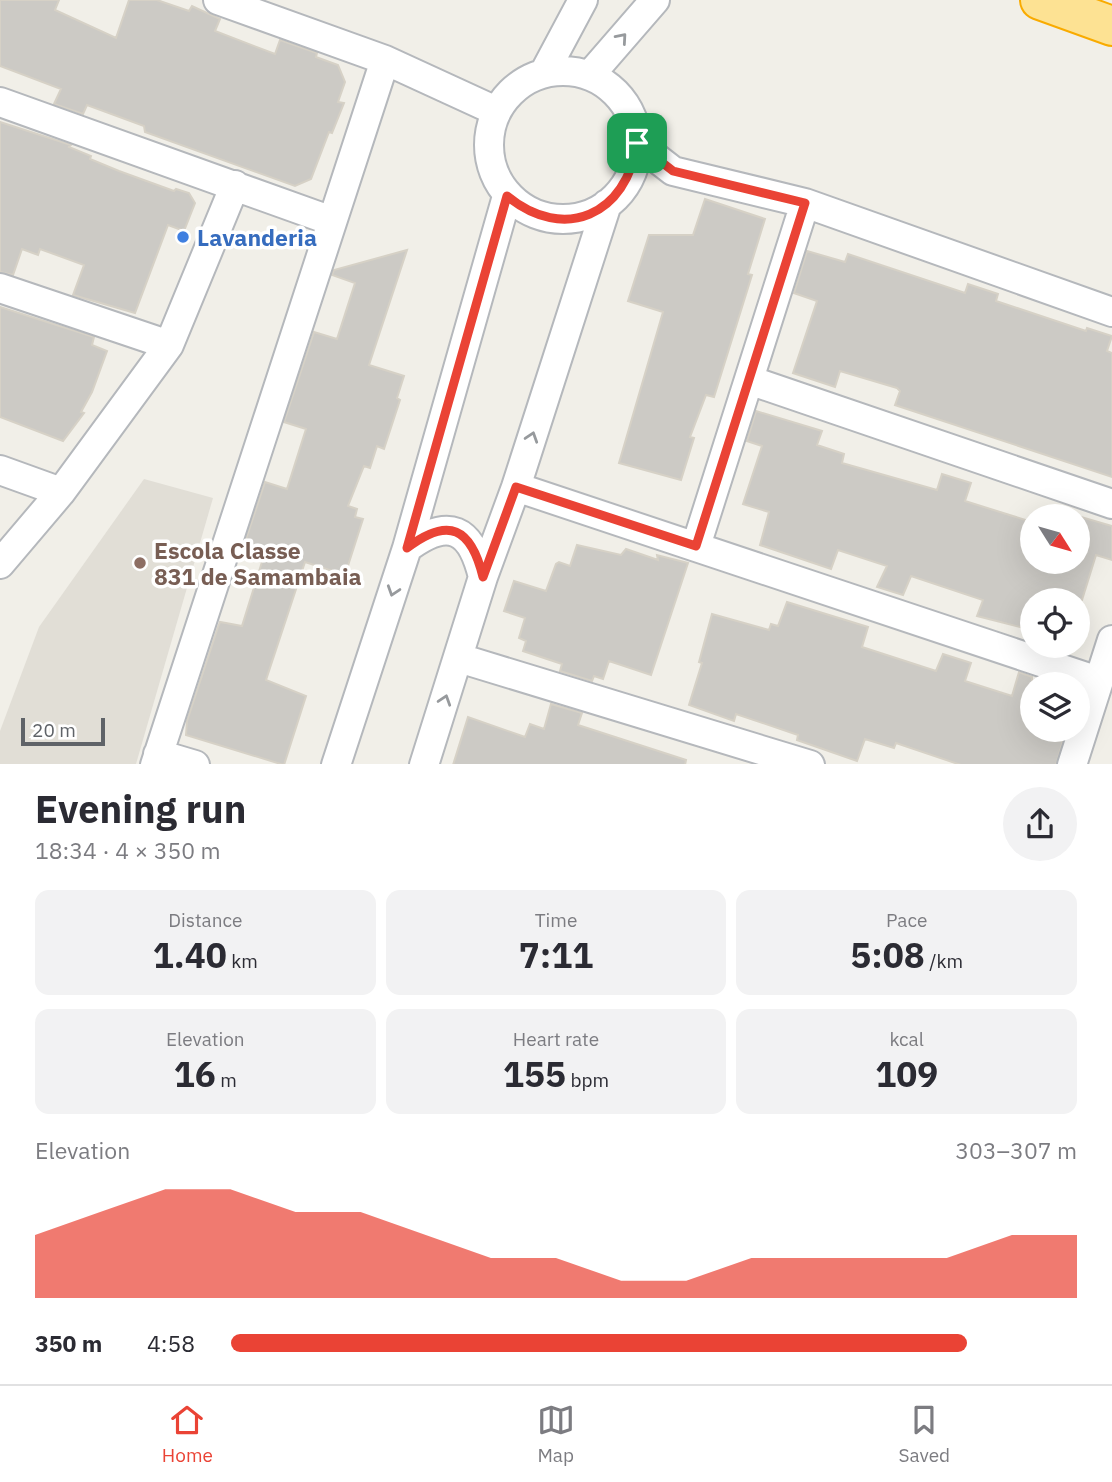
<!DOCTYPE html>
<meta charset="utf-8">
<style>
:root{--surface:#fff;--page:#f2f2f3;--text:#2b2b33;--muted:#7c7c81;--line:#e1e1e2;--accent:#ea4335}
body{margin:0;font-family:"IBM Plex Sans",sans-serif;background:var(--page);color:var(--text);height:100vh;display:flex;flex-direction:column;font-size:26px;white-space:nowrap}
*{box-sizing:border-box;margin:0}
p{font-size:23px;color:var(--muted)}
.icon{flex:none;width:38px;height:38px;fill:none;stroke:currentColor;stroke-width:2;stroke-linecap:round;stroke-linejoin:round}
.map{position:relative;height:764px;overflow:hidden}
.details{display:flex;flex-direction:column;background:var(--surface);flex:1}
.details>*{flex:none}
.needle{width:46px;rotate:127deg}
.fabs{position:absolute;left:1020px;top:504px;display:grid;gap:14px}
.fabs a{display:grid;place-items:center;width:70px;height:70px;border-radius:50%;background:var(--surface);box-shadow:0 7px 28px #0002;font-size:35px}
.scale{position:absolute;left:21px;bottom:18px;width:84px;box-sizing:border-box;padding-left:7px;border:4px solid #5f6368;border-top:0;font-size:19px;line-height:24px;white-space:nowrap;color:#5f6368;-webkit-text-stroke:5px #fff;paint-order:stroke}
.pin{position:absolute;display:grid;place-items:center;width:60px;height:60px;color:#fff;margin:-30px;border-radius:14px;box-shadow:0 4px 10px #0006}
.round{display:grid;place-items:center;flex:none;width:74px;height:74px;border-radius:37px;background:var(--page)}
.head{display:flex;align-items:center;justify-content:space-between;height:119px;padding:0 35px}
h1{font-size:38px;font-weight:700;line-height:52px}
.figures{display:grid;grid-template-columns:repeat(3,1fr);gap:10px;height:119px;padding:7px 35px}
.figures div{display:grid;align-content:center;border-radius:14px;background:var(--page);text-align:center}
.figures b{font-size:35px;font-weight:700}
.figures small{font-size:19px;font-weight:400}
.figures p{font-size:19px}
.chart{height:196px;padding:14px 35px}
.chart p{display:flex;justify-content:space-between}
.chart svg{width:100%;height:126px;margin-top:7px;fill:var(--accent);opacity:.7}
ul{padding:0 35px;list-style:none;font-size:23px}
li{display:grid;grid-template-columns:112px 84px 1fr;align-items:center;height:52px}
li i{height:18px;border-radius:9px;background:var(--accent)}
.tab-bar{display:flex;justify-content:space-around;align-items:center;height:98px;border-top:2px solid var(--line);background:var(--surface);font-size:19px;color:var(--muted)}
.tab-bar a{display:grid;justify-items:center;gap:4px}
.tab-bar .on{color:var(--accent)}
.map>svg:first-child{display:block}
</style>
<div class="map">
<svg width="1112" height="765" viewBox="0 0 1112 765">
<rect width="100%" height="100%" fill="#f1efe8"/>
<!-- education -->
<path fill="#e1ded6" d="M 144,479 L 213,498 L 136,764 L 0,764 L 0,731 L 39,627 Z"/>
<!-- building -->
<path fill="#cccac5" stroke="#d6d1c6" stroke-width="2" d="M 0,0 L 59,0 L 55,10 L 116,38 L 129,0 L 157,0 L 189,11 L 192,6 L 220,19 L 215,31 L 275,54 L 280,40 L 317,53 L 316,57 L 338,65 L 345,82 L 338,102 L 344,103 L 332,133 L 329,132 L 311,179 L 295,186 L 145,132 L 144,126 L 87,105 L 83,114 L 54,104 L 61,89 L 0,66 Z
M 0,122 L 71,145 L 69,147 L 91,156 L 90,159 L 119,171 L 174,191 L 176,189 L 189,193 L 195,203 L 184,231 L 168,225 L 135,313 L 73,295 L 84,265 L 40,249 L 38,255 L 22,249 L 13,275 L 0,272 Z
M 705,199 L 765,219 L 748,274 L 752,275 L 714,397 L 706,395 L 690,437 L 694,438 L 681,480 L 619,463 L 663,312 L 628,301 L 649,235 L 693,235 Z
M 407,250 L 369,365 L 404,376 L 397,398 L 400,400 L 384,449 L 377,446 L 370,468 L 364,466 L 348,506 L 357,509 L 355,517 L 363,519 L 345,575 L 305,562 L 266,680 L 306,696 L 284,765 L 186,735 L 187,721 L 218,627 L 220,622 L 242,626 L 266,549 L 245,542 L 265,482 L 287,489 L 306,429 L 284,422 L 314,332 L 337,339 L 355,283 L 332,275 L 334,270 Z
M 807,251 L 845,262 L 848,254 L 965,293 L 968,284 L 998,294 L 996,301 L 1086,331 L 1087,328 L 1112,336 L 1107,351 L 1112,353 L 1112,477 L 895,405 L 900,391 L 897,388 L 840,371 L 835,387 L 793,373 L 817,301 L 794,293 Z
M 0,307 L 94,337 L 92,345 L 107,351 L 92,392 L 81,412 L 84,413 L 63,441 L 0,417 Z
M 756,411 L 822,431 L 817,445 L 844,454 L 842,463 L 937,490 L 942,474 L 971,483 L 965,501 L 1032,522 L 1032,562 L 1078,562 L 1078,516 L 1112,526 L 1112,560 L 1096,555 L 1082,600 L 1032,600 L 1032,630 L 977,616 L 983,600 L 911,576 L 903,595 L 877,587 L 887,566 L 838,550 L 831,569 L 760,545 L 769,512 L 743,504 L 762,446 L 747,441 Z
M 577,545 L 621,555 L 626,549 L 658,560 L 657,555 L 688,563 L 651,675 L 609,661 L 603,679 L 594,676 L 592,681 L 560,671 L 562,664 L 523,651 L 526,641 L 519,638 L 525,618 L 504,611 L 514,581 L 546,591 L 556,564 L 559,562 L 570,566 Z
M 787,602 L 868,627 L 862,647 L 936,671 L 943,654 L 971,663 L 965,681 L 1012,696 L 1019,672 L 1032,677 L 1032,730 L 1066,730 L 1056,765 L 961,765 L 896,743 L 894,748 L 865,739 L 857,761 L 797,740 L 798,735 L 736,714 L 734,721 L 689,705 L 702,663 L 699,662 L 712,614 L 769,630 L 771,624 L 778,626 Z
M 551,704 L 582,713 L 578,725 L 686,760 L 685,765 L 453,765 L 468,717 L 525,737 L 530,724 L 544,729 Z"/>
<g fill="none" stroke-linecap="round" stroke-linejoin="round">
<!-- street casing -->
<g stroke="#b5b8bc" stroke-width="32">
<path id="street" d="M 218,0 L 385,60 L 496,111
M489 145a74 74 0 1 1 148 0a74 74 0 1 1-148 0Z
M 544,73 L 583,0
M 590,75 L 655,0
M 0,102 L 332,221
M 637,143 L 673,171 L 805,203 L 1112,312
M 0,288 L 169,345
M 749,380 L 1112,504
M 0,470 L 61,492
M 516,487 L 1098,681
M 696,546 L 805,203
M 407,548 C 449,517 471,528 483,577
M 0,564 L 61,492 L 169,345 L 235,185
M 459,658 L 810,765
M 158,754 L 195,765
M 155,765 L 385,60
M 336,765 L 407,548 L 507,196
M 424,765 L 483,577 L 516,487 L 607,204
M 1072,765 L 1112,640"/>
</g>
<!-- highway casing -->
<g stroke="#f9ab00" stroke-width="42">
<path id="highway" d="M 1040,0 L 1112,26"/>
</g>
<!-- street -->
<use href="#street" stroke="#fff" stroke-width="28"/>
<!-- highway -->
<use href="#highway" stroke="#fde293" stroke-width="38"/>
</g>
<!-- one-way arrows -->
<defs><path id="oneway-chevron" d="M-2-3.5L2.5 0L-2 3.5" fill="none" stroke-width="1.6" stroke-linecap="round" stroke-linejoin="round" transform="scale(1.75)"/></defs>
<g stroke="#979a9d">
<use href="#oneway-chevron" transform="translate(622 38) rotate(-49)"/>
<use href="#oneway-chevron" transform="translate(532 437) rotate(-72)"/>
<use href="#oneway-chevron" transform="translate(393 591) rotate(108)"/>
<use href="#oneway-chevron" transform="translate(445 700) rotate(-72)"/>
</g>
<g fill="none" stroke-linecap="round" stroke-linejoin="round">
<!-- route casing -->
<g stroke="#fff" stroke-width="14">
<path id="route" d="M 637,143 L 673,171 L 805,203 L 696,546 L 516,487 L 483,577 C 471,528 449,516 407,548 L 507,196 C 564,243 627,215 637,143 Z"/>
</g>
<!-- route -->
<use href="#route" stroke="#ea4335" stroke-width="9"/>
</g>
<!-- markers -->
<circle fill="#3f7fe0" stroke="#fff" stroke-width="2.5" cx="183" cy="237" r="7"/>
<circle fill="#8d6e63" stroke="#fff" stroke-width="2.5" cx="140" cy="563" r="7"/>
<g text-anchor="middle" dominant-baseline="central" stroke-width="7" stroke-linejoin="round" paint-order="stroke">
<!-- shop labels -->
<g font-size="23" font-weight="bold" fill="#366cbe" stroke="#fff" text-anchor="start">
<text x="197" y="237">Lavanderia</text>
</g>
<!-- education labels -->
<g font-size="23" font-weight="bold" fill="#785e54" stroke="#fff" text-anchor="start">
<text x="154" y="550">Escola Classe<tspan x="154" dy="26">831 de Samambaia</tspan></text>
</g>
</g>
</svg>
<div class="fabs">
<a><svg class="needle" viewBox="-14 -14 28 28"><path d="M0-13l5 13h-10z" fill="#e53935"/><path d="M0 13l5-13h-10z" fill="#7c7c81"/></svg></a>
<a><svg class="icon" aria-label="locate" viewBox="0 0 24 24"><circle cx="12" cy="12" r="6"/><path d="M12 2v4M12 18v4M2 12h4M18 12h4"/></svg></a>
<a><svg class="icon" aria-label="layers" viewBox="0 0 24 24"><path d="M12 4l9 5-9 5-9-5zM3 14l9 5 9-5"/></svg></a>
</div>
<div class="scale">20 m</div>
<div class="pin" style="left:637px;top:143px;background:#1e9e55"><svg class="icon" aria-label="arrive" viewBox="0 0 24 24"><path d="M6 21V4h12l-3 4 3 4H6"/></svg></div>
</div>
<section class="details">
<div class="head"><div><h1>Evening run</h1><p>18:34 · 4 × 350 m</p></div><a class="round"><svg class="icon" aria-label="share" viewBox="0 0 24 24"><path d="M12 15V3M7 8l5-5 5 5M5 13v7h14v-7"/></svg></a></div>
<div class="figures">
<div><p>Distance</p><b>1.40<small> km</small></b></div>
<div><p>Time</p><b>7:11</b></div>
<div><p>Pace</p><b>5:08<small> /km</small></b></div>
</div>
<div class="figures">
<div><p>Elevation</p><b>16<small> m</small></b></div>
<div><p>Heart rate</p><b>155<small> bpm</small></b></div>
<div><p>kcal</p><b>109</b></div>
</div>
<div class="chart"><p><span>Elevation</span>303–307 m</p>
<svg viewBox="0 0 160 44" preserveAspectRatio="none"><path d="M0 44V22L10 14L20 6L30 6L40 14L50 14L60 22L70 30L80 30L90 38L100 38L110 30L120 30L130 30L140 30L150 22L160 22V44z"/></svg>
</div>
<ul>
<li><b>350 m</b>4:58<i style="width:87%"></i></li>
</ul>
</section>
<nav class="tab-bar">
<a class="on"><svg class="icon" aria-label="home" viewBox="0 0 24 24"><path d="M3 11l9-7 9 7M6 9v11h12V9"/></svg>Home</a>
<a><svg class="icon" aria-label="map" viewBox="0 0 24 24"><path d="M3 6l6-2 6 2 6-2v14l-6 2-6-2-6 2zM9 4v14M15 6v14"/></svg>Map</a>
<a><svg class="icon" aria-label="saved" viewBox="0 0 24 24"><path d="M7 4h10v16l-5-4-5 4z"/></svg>Saved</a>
</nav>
